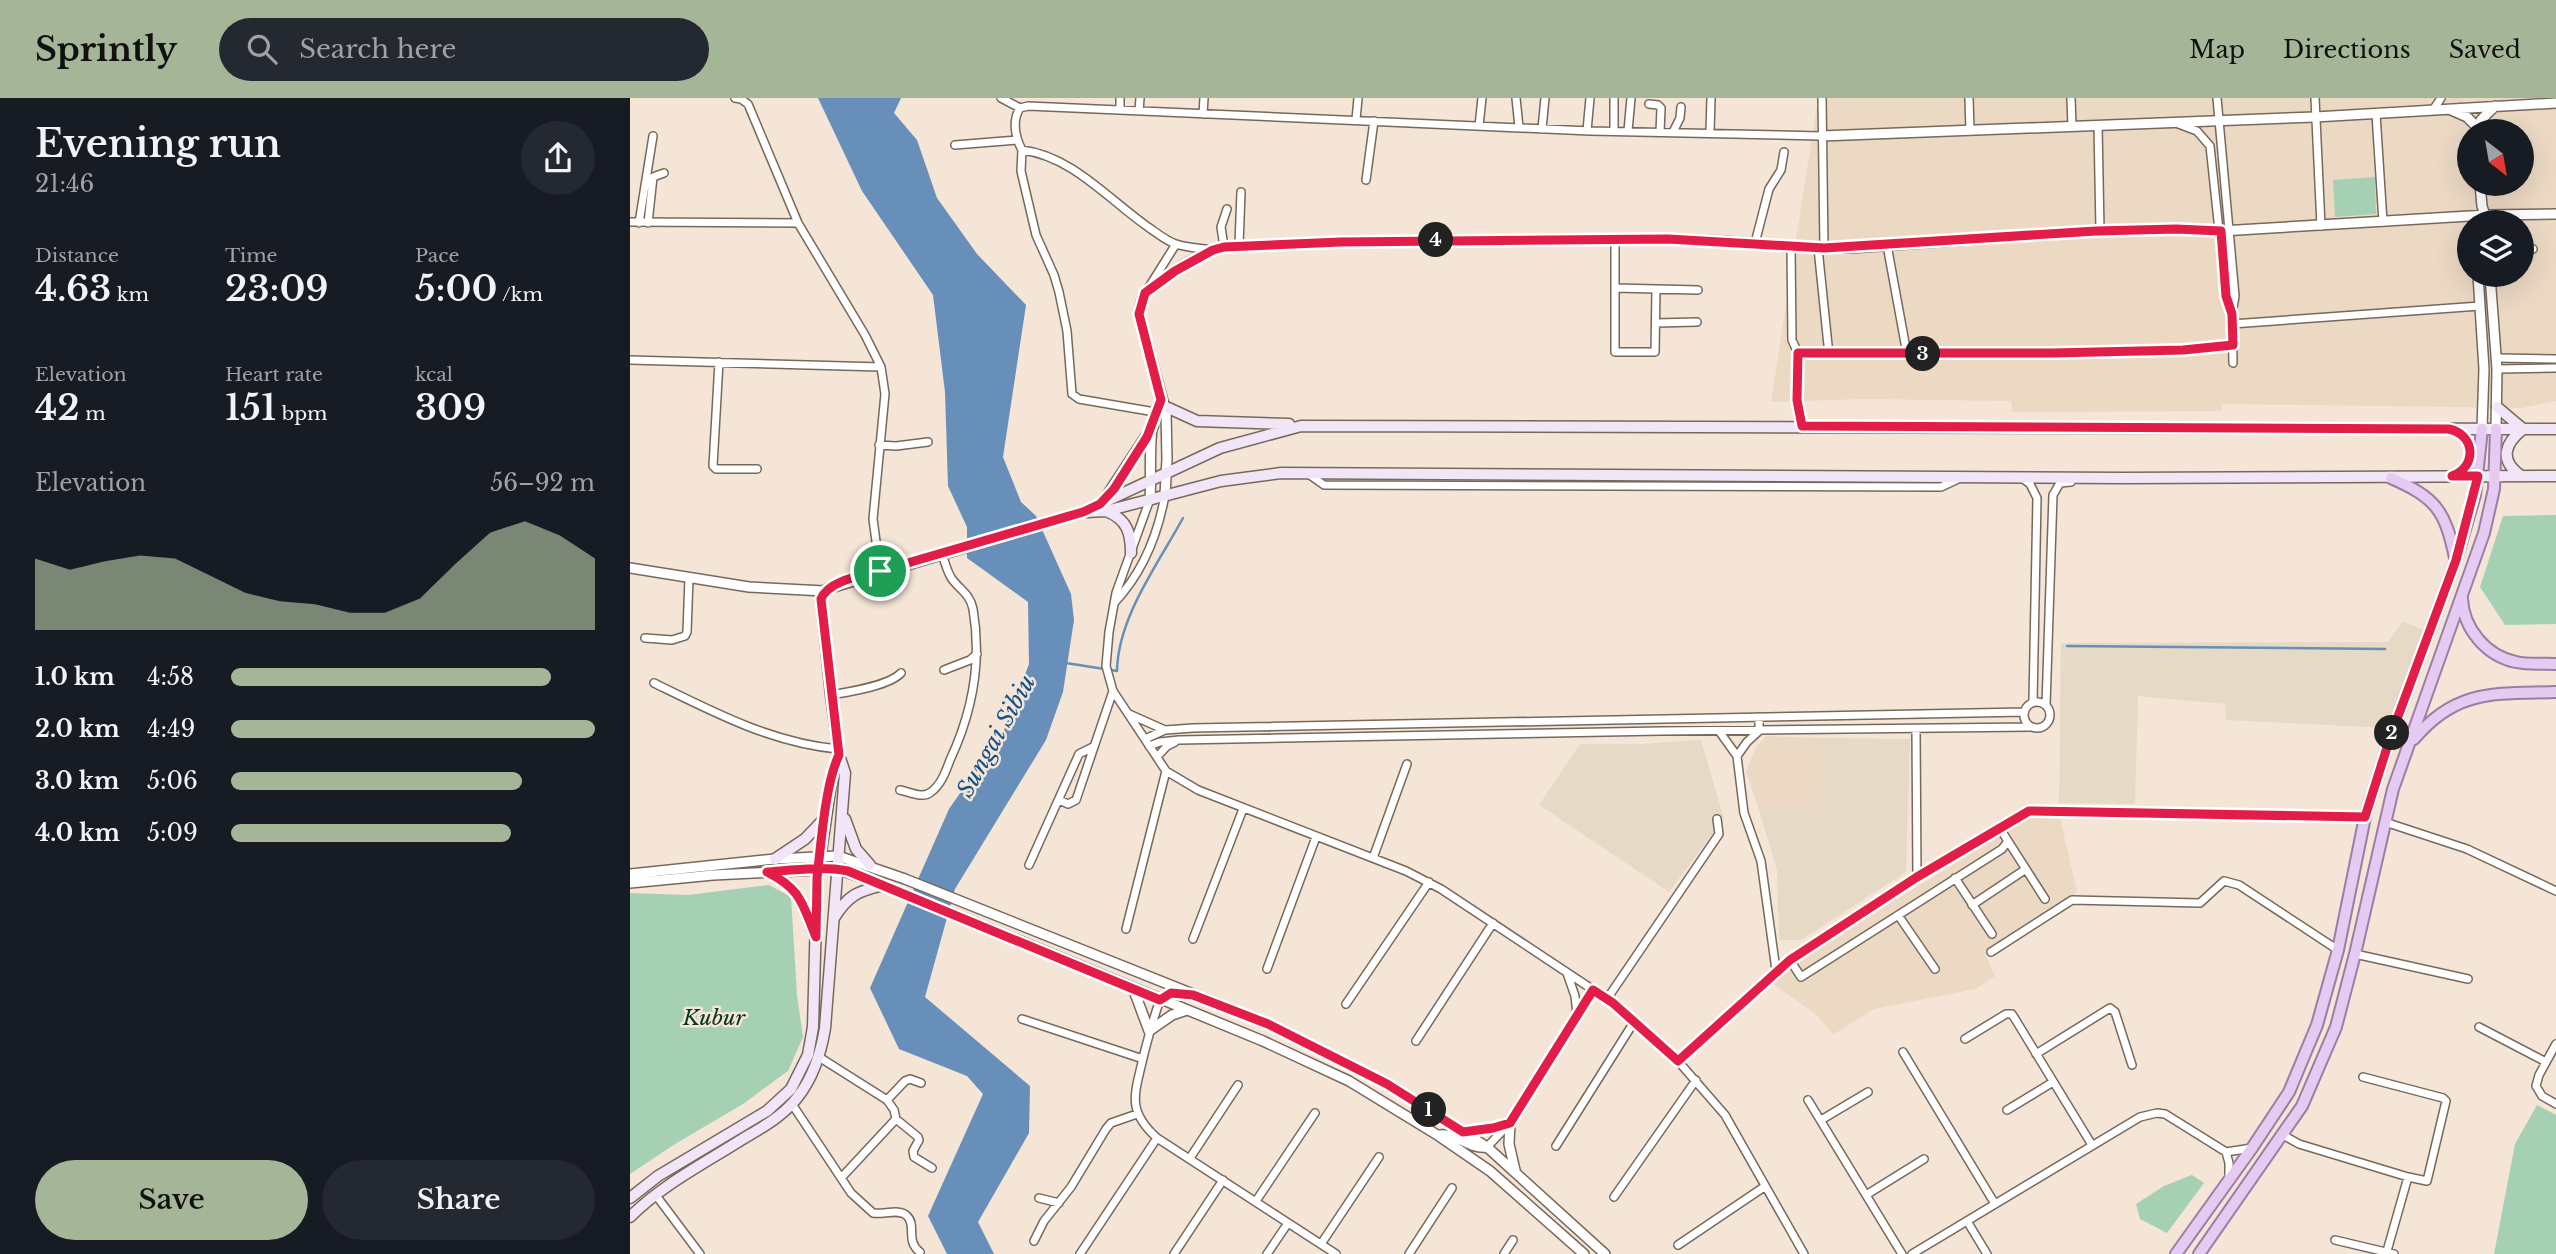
<!DOCTYPE html>
<meta charset="utf-8">
<style>
:root{--surface:#171b24;--page:#242831;--text:#f1f3f6;--muted:#9ea1a6;--accent:#a5b597}
body{margin:0;font-family:"Libre Baskerville",serif;background:var(--page);color:var(--text);height:100vh;display:flex;flex-direction:column;font-size:26px;white-space:nowrap}
*{box-sizing:border-box;margin:0}
p{font-size:23px;color:var(--muted)}
.icon{flex:none;width:38px;height:38px;fill:none;stroke:currentColor;stroke-width:2;stroke-linecap:round;stroke-linejoin:round}
.map{position:relative;flex:1;overflow:hidden}
.sheet{display:flex;flex-direction:column;background:var(--surface);width:630px}
.sheet>*{flex:none}
.needle{width:46px;rotate:149deg}
.buttons{position:absolute;left:1827px;top:21px;display:grid;gap:14px}
.buttons a{display:grid;place-items:center;width:77px;height:77px;border-radius:50%;background:var(--surface);box-shadow:0 7px 28px #0002;font-size:35px}
.pin{position:absolute;display:grid;place-items:center;width:60px;height:60px;color:#fff;margin:-30px;border:4px solid #fff;border-radius:50%;box-shadow:0 2px 7px #0007}
.km{position:absolute;width:35px;height:35px;margin:-18px;border-radius:50%;background:#222;color:#fff;font-size:19px;line-height:35px;text-align:center}
.round{display:grid;place-items:center;flex:none;width:74px;height:74px;border-radius:37px;background:var(--page)}
.head{display:flex;align-items:center;justify-content:space-between;height:119px;padding:0 35px}
h1{font-size:38px;font-weight:600;line-height:52px}
.figures{display:grid;grid-template-columns:repeat(3,1fr);gap:10px;height:119px;padding:7px 35px}
.figures div{display:grid;align-content:center}
.figures b{font-size:35px;font-weight:600}
.figures small{font-size:19px;font-weight:400}
.figures p{font-size:19px}
.chart{height:196px;padding:14px 35px}
.chart p{display:flex;justify-content:space-between}
.chart svg{width:100%;height:126px;margin-top:7px;fill:var(--accent);opacity:.7}
.primary-button{display:flex;gap:14px;margin-top:auto;padding:14px 35px}
.primary-button a{flex:1;height:80px;border-radius:42px;background:var(--accent);color:#111;font-size:28px;font-weight:600;line-height:80px;text-align:center}
.primary-button a+a{background:var(--page);color:var(--text)}
ul{padding:0 35px;list-style:none;font-size:23px}
li{display:grid;grid-template-columns:112px 84px 1fr;align-items:center;height:52px}
li i{height:18px;border-radius:9px;background:var(--accent)}
header{display:flex;align-items:center;gap:42px;box-sizing:border-box;height:98px;padding:0 35px;background:var(--accent);color:#111}
header strong{font-size:33px}
nav{display:flex;gap:38px;margin-inline-start:auto;font-size:24px}
.search{width:490px;height:63px;background:var(--page);display:flex;align-items:center;gap:18px;box-sizing:border-box;padding:0 24px;border-radius:38px;color:var(--muted);font-size:26px}
main{display:flex;flex:1;min-height:0}
.map>svg:first-child{display:block}
</style>
<header>
<strong>Sprintly</strong>
<div class="search"><svg class="icon" aria-label="search" viewBox="0 0 24 24"><circle cx="10" cy="10" r="6"/><path d="M15 15l6 6"/></svg>Search here</div>
<nav><a>Map</a><a>Directions</a><a>Saved</a></nav>
</header>
<main>
<section class="sheet">
<div class="head"><div><h1>Evening run</h1><p>21:46</p></div><a class="round"><svg class="icon" aria-label="share" viewBox="0 0 24 24"><path d="M12 15V3M7 8l5-5 5 5M5 13v7h14v-7"/></svg></a></div>
<div class="figures">
<div><p>Distance</p><b>4.63<small> km</small></b></div>
<div><p>Time</p><b>23:09</b></div>
<div><p>Pace</p><b>5:00<small> /km</small></b></div>
</div>
<div class="figures">
<div><p>Elevation</p><b>42<small> m</small></b></div>
<div><p>Heart rate</p><b>151<small> bpm</small></b></div>
<div><p>kcal</p><b>309</b></div>
</div>
<div class="chart"><p><span>Elevation</span>56–92 m</p>
<svg viewBox="0 0 160 44" preserveAspectRatio="none"><path d="M0 44V19L10 23L20 20L30 18L40 19L50 25L60 31L70 34L80 35L90 38L100 38L110 33L120 21L130 10L140 6L150 11L160 19V44z"/></svg>
</div>
<ul>
<li><b>1.0 km</b>4:58<i style="width:88%"></i></li>
<li><b>2.0 km</b>4:49<i style="width:100%"></i></li>
<li><b>3.0 km</b>5:06<i style="width:80%"></i></li>
<li><b>4.0 km</b>5:09<i style="width:77%"></i></li>
</ul>
<div class="primary-button"><a>Save</a><a>Share</a></div>
</section>
<div class="map">
<svg width="1926" height="1156" viewBox="0 0 1926 1156">
<rect width="100%" height="100%" fill="#f4e5d6"/>
<!-- built -->
<path fill="#ecd9c4" fill-rule="evenodd" d="M 1188,0 L 1926,0 L 1926,303 L 1892,310 L 1592,306 L 1591,313 L 1382,314 L 1381,303 L 1233,301 L 1141,304 ZM 1839,33 L 1892,33 L 1892,86 L 1839,86 ZM 1839,124 L 1892,124 L 1892,177 L 1839,177 Z
M 1136,638 L 1189,640 L 1189,709 L 1128,708 L 1116,674 L 1126,649 Z
M 1402,718 L 1430,720 L 1447,794 L 1355,856 L 1365,878 L 1346,891 L 1244,911 L 1204,936 L 1184,915 L 1143,886 L 1173,859 Z"/>
<!-- education -->
<path fill="#e6d9c6" d="M 1773,523 L 1793,532 L 1756,630 L 1596,622 L 1595,606 L 1508,598 L 1505,706 L 1429,705 L 1431,545 L 1758,544 Z
M 1189,640 L 1280,641 L 1276,774 L 1171,842 L 1149,842 L 1147,772 L 1128,708 L 1189,709 Z
M 1071,642 L 1094,721 L 1039,794 L 909,707 L 950,646 L 1012,646 Z"/>
<!-- green -->
<path fill="#a6d0b3" d="M 1745,79 L 1746,116 L 1705,119 L 1703,82 Z
M 1926,417 L 1926,526 L 1875,527 L 1850,489 L 1873,418 Z
M 139,787 L 161,799 L 167,897 L 173,939 L 158,973 L 113,1006 L 45,1046 L 0,1076 L 0,795 L 58,797 Z
M 1907,1007 L 1926,1017 L 1926,1156 L 1864,1156 L 1885,1046 Z
M 1562,1077 L 1574,1085 L 1537,1135 L 1510,1121 L 1506,1106 L 1534,1088 Z"/>
<!-- water -->
<path fill="#678fba" d="M 188,0 L 271,0 L 264,15 L 287,42 L 307,100 L 347,156 L 396,207 L 373,359 L 391,404 L 406,418 L 441,496 L 444,522 L 433,594 L 416,642 L 325,791 L 295,899 L 400,988 L 399,1035 L 348,1124 L 364,1156 L 317,1156 L 298,1118 L 353,996 L 337,978 L 269,951 L 240,890 L 319,711 L 374,632 L 399,566 L 398,504 L 337,460 L 337,429 L 318,388 L 315,294 L 303,197 L 232,93 Z"/>
<g fill="none" stroke-linecap="round" stroke-linejoin="round">
<!-- stream -->
<path stroke="#678fba" stroke-width="2.5" d="M 1437,548 L 1755,551
M 436,565 L 487,573 C 488,519 528,466 553,420"/>
<!-- minor casing -->
<g stroke="#76695c" stroke-width="10">
<path id="minor" d="M 105,0 L 111,1 L 118,6 L 168,125 L 235,237 L 251,269 L 255,296 L 243,421 L 250,473
M 371,0 L 390,10
M 490,0 L 490,12
M 886,0 L 889,29
M 984,0 L 984,33
M 1192,0 L 1194,150
M 1339,0 L 1340,33
M 1441,0 L 1442,28
M 1587,0 L 1605,198 L 1602,216 L 1603,265
M 1685,0 L 1691,128
M 1019,6 L 1028,7 L 1031,10 L 1030,34
M 1803,12 L 1811,0
M 509,13 L 510,0
M 573,16 L 574,0
M 1746,16 L 1753,124
M 726,22 L 728,0
M 1546,25 L 1567,33 L 1580,48 L 1596,198 L 1601,213
M 1468,27 L 1470,133
M 849,28 L 852,0
M 912,31 L 915,0
M 957,33 L 960,0
M 998,33 L 1001,0
M 1043,34 L 1050,20 L 1051,9
M 1080,34 L 1081,0
M 325,47 L 387,42
M 392,52 C 385,39 382,22 390,10 L 398,8 L 960,33 L 1191,38
M 736,82 L 744,23
M 0,124 L 168,125
M 9,125 L 23,38
M 18,125 L 23,79 L 34,75
M 985,141 L 985,254 L 1025,254 L 1026,191
M 1125,145 L 1139,91 L 1151,72 L 1154,54
M 609,147 L 611,94
M 1257,147 L 1277,256
M 594,149 L 591,129 L 597,111
M 1161,149 L 1162,242 L 1168,255 L 1167,302 L 1172,328
M 1188,150 L 1199,257
M 1892,152 L 1903,151
M 519,189 L 546,146
M 985,190 L 1068,192
M 1026,225 L 1067,224
M 1602,226 L 1850,208
M 1168,255 L 1422,255 L 1553,252 L 1603,247
M 1867,260 L 1926,261
M 0,262 L 251,269
M 89,264 L 83,368 L 86,371 L 127,371
M 1867,271 L 1926,270
M 525,314 L 449,301 L 442,296 L 437,233 L 429,194 L 424,177 L 406,137 L 391,73 L 392,52 C 442,58 478,101 518,129 C 527,135 536,143 546,146 C 557,150 571,150 583,152
M 249,347 L 266,348 L 298,344
M 677,375 L 694,387 L 1311,389 L 1328,381
M 1392,380 L 1400,386 L 1407,400 L 1403,604
M 520,401 L 486,495 L 479,534 L 476,568 L 483,593 L 536,673 L 568,692 L 776,773 L 811,791 L 983,905 L 1048,963 L 1160,862 L 1287,779 L 1399,713 L 1735,719
M 485,504 C 512,475 528,436 535,397
M 15,540 L 42,542 L 55,538 L 57,534 L 59,480
M 314,572 L 340,562 L 347,556
M 24,585 C 83,614 142,645 208,651
M 201,597 C 218,594 259,588 271,575
M1394 617a13 13 0 1 1 26 0a13 13 0 1 1-26 0Z
M 1416,607 L 1423,397 L 1430,385 L 1441,384
M 499,616 L 535,632
M 1286,631 L 1287,779
M 1089,633 L 1107,658 L 1114,715 L 1131,763 L 1146,872
M 515,641 L 535,632 L 563,630 L 1394,614
M 519,648 L 530,644 L 549,642 L 1031,633 L 1400,629
M 1107,658 L 1117,644 L 1129,633 L 1129,619
M 527,659 L 537,648 L 545,644
M 270,692 C 280,694 293,701 301,694 C 311,687 316,673 320,662 C 342,615 352,563 343,511 C 340,496 330,492 322,481 C 317,474 315,464 312,456
M 429,702 L 438,706 L 446,702 L 483,593
M 1755,724 L 1837,751 L 1926,793
M 1369,729 L 1415,801
M 743,760 L 777,666
M 399,767 L 449,656 L 463,649
M 1325,780 L 1362,836
M 1342,807 L 1396,771
M 1268,817 L 1305,871
M 496,831 L 536,673
M 563,841 L 613,711
M 1361,854 L 1442,802 L 1570,805 L 1594,783 L 1609,787 L 1708,852
M 1725,856 L 1838,881
M 1160,862 L 1171,879 L 1372,751 L 1378,743
M 637,871 L 686,739
M 937,875 L 945,898 L 947,917
M 977,901 L 1089,736 L 1087,721
M 530,902 C 523,921 518,940 513,960 C 505,996 496,1012 527,1040 L 706,1156
M 716,906 L 799,784
M 392,921 L 513,961
M 1849,929 L 1916,964
M 1335,941 L 1376,916 L 1382,916 L 1462,1047
M 786,943 L 863,825
M 1926,946 L 1909,977 L 1906,988 L 1912,998 L 1926,1006
M 1273,954 L 1365,1106
M 1406,956 L 1480,910 L 1485,914 L 1502,967
M 189,959 L 257,1002 L 264,1012 L 266,1021 L 211,1080
M 1048,963 L 1095,1017 L 1174,1156
M 257,1002 L 275,983 L 280,981 L 291,985
M 1178,1002 L 1272,1156
M 162,1006 L 221,1095 L 243,1115 C 253,1117 270,1110 277,1118 C 287,1127 275,1143 290,1154
M 1377,1012 L 1423,984
M 266,1021 L 288,1039 L 289,1042 L 283,1053 L 284,1059 L 302,1070
M 1191,1022 L 1238,994
M 1653,1037 L 1669,1046 L 1778,1079 L 1797,1083 L 1816,1003 L 1813,1000 L 1733,979
M 926,1048 L 1004,924
M 857,1049 L 880,1025 L 963,892
M 1596,1054 L 1599,1065 L 1599,1079
M 1596,1054 L 1622,1050
M 560,1060 L 608,987
M 25,1096 L 70,1156
M 1236,1097 L 1294,1061
M 984,1099 L 1066,982
M 409,1100 L 429,1105
M 626,1103 L 685,1015
M 1337,1123 L 1357,1156
M 1705,1142 L 1764,1156
M 404,1143 L 414,1123 L 441,1089 L 476,1031 L 481,1025 L 507,1016
M 691,1146 L 749,1059
M 1048,1147 L 1134,1089
M 1757,1153 L 1778,1079
M 450,1156 L 527,1040
M 544,1156 L 593,1082
M 637,1156 L 658,1125
M 779,1156 L 822,1090
M 874,1156 L 883,1142
M 1282,1156 L 1510,1019 L 1527,1015 L 1535,1016 L 1596,1054"/>
</g>
<!-- tertiary casing -->
<g stroke="#76695c" stroke-width="12">
<path id="tertiary" d="M 1821,12 L 1837,19 L 1847,29
M 1847,31 L 1851,22 L 1865,8
M 1191,38 L 1685,19 L 1926,5
M 1850,86 L 1852,108 L 1857,124
M 1848,177 L 1854,271 L 1852,331
M 1860,177 L 1867,271 L 1866,331
M 535,397 L 537,361 L 536,314 L 509,216 C 510,209 511,200 516,195 C 531,178 573,154 594,149 L 711,144 L 1010,141 L 1094,143 L 1161,149 L 1221,150 L 1466,133 L 1547,131 L 1591,133 L 1856,117 L 1926,116
M 520,401 C 522,372 516,326 531,302
M 0,470 L 119,489 L 194,493
M 0,776 L 145,761 L 208,758 L 275,781 L 638,926 L 757,986 L 857,1049 L 975,1156
M 0,785 L 83,777 L 207,771 L 254,787 L 633,943 L 719,983 L 809,1038 L 860,1073 L 954,1156
M 503,890 L 519,933 L 542,917 L 557,912
M 833,1034 L 863,1030 L 880,1025 L 879,1046 L 885,1072
M 810,1037 C 827,1035 839,1051 856,1049"/>
</g>
<!-- secondary casing -->
<g stroke="#76695c" stroke-width="13">
<path id="secondary" d="M 534,308 L 567,323 L 659,326
M 1867,309 L 1893,331
M 1823,332 C 1846,341 1846,368 1824,377
M 1890,377 C 1869,362 1875,345 1893,331
M 475,401 L 523,328
M 476,413 C 497,421 501,435 501,455
M 457,414 L 476,413 L 591,383 L 651,375 L 1493,380 L 1926,378
M 215,721 L 226,751 L 240,767
M 145,761 L 175,741 L 195,720
M 137,774 C 169,790 172,804 184,835
M 204,820 C 218,797 228,793 254,787
M 0,1100 L 28,1078 L 137,1013 L 161,991 L 178,957 L 183,929 L 187,781 L 202,679 L 209,657
M 0,1119 C 32,1087 73,1066 111,1042 C 131,1030 152,1019 167,1000 C 183,980 191,955 195,930 L 215,675 L 209,657 L 201,597 L 191,501 L 194,493 L 202,489 L 453,414 L 590,350 L 671,328 L 1926,331"/>
</g>
<!-- primary casing -->
<g stroke="#9c7da5" stroke-width="14">
<path id="primary" d="M 1761,380 C 1806,400 1815,412 1825,460
M 1832,500 C 1833,530 1856,558 1886,564 C 1899,567 1913,565 1926,566
M 1784,641 C 1827,590 1866,596 1926,594
M 1546,1156 L 1622,1050 L 1659,994 L 1687,927 L 1708,852 L 1735,719 L 1760,640 L 1826,462 L 1845,397 L 1852,331
M 1569,1156 L 1672,1008 L 1706,929 L 1725,856 L 1763,691 L 1854,435 L 1864,391 L 1866,331"/>
</g>
<!-- minor -->
<use href="#minor" stroke="#fff" stroke-width="7"/>
<!-- tertiary -->
<use href="#tertiary" stroke="#fff" stroke-width="9"/>
<!-- secondary -->
<use href="#secondary" stroke="#f2e5f8" stroke-width="10"/>
<!-- primary -->
<use href="#primary" stroke="#e5caf1" stroke-width="10"/>
</g>
<g fill="none" stroke-linecap="round" stroke-linejoin="round">
<!-- route casing -->
<g stroke="#fff" stroke-width="14">
<path id="route" d="M 250,473 C 231,478 199,482 191,501 L 209,657 C 195,686 191,747 187,780 L 186,839 C 172,805 171,791 137,774 C 163,772 192,768 218,773 L 530,902 L 541,895 L 563,897 L 638,926 L 757,986 L 833,1034 L 863,1030 L 880,1025 L 963,892 L 983,905 L 1048,963 L 1160,862 L 1287,779 L 1399,713 L 1735,719 L 1760,640 L 1826,462 L 1848,378 L 1822,378 C 1847,369 1846,337 1819,331 L 1172,328 L 1167,302 L 1168,255 L 1422,255 L 1553,252 L 1603,247 L 1602,216 L 1596,198 L 1591,133 L 1546,131 L 1466,133 L 1194,150 L 1038,141 L 711,144 L 594,149 L 583,152 L 545,173 L 515,195 L 509,216 L 531,302 L 517,339 L 484,391 L 470,406 L 453,414 L 250,473"/>
</g>
<!-- route -->
<use href="#route" stroke="#e11d48" stroke-width="9"/>
</g>
<g text-anchor="middle" dominant-baseline="central" stroke-width="5" stroke-linejoin="round" paint-order="stroke">
<!-- park labels -->
<g font-size="21" font-style="italic" fill="#08351d" stroke="#f4e5d6">
<text x="84" y="920">Kubur</text>
</g>
<!-- water labels -->
<g font-size="23" font-style="italic" fill="#145187" stroke="#f4e5d6">
<text transform="translate(366 638) rotate(-61)">Sungai Sibiu</text>
</g>
</g>
</svg>
<div class="buttons">
<a><svg class="needle" viewBox="-14 -14 28 28"><path d="M0-13l5 13h-10z" fill="#e53935"/><path d="M0 13l5-13h-10z" fill="#9ea1a6"/></svg></a>
<a><svg class="icon" aria-label="layers" viewBox="0 0 24 24"><path d="M12 4l9 5-9 5-9-5zM3 14l9 5 9-5"/></svg></a>
</div>
<div class="pin" style="left:250px;top:473px;background:#1e9e55"><svg class="icon" aria-label="arrive" viewBox="0 0 24 24"><path d="M6 21V4h12l-3 4 3 4H6"/></svg></div>
<b class="km" style="left:799px;top:1012px">1</b>
<b class="km" style="left:1762px;top:635px">2</b>
<b class="km" style="left:1293px;top:256px">3</b>
<b class="km" style="left:806px;top:142px">4</b>
</div>
</main>
